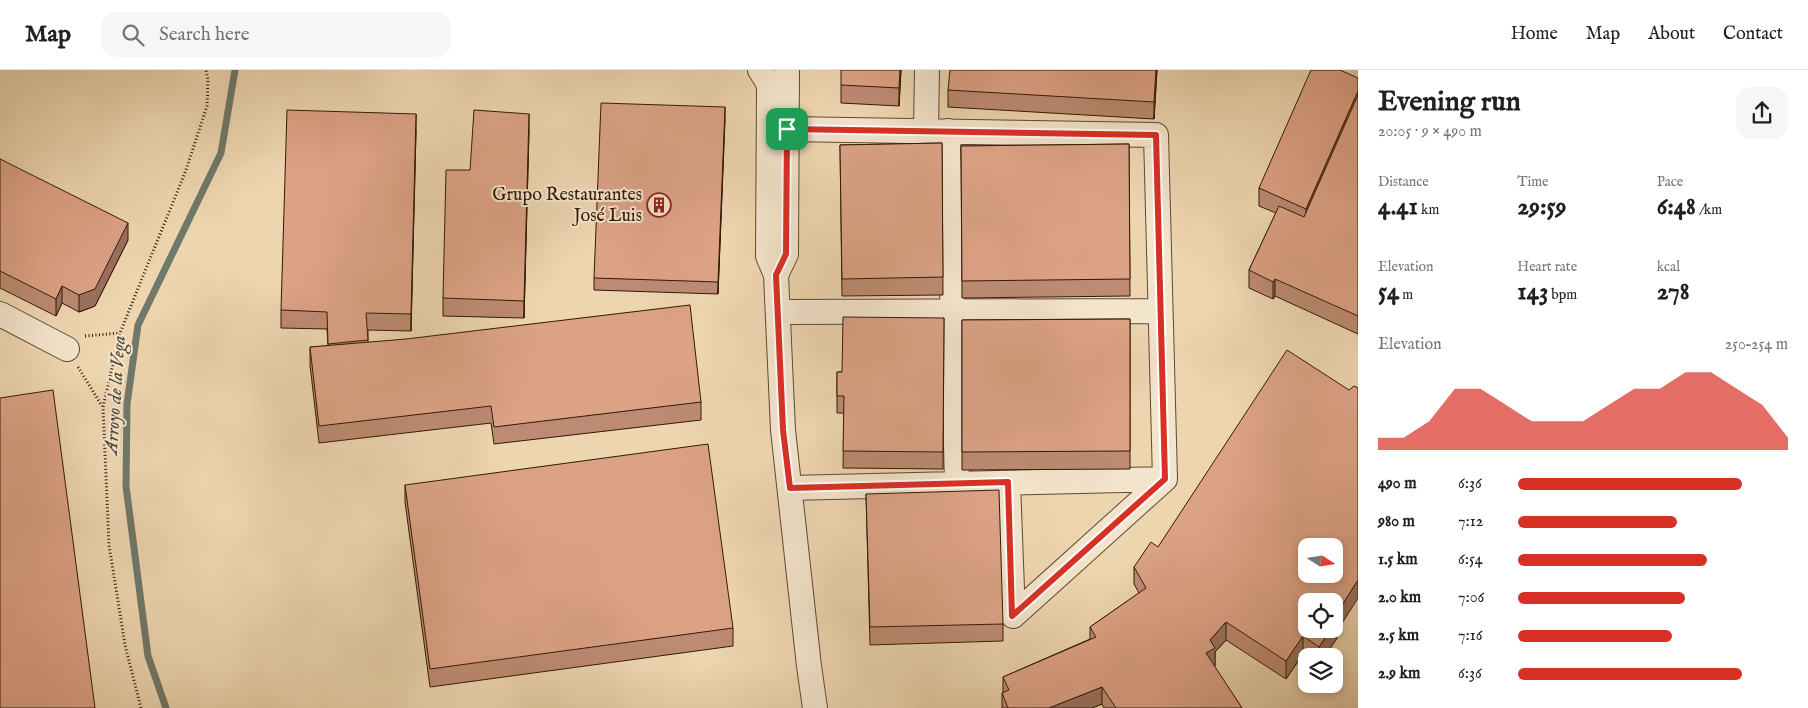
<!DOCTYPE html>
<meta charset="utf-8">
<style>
:root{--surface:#fff;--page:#f6f6f6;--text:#202124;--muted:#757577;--line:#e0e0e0;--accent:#d93025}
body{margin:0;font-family:"IM FELL English",serif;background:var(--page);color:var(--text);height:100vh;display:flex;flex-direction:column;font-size:19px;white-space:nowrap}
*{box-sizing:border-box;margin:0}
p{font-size:16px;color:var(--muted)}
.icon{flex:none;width:28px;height:28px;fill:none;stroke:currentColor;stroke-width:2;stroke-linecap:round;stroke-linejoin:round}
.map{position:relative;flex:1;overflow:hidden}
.panel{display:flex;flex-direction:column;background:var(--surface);width:450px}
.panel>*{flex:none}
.needle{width:32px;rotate:102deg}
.controls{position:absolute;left:1298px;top:468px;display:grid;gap:10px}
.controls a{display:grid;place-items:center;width:45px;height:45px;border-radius:10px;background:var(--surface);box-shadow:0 2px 8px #0003;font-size:25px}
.pin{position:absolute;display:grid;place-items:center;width:42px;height:42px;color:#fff;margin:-21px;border-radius:10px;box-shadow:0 2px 8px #0006}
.round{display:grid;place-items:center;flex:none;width:52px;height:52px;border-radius:15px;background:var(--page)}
.overview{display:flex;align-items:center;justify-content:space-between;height:85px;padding:0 20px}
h1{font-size:28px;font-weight:700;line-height:38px}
.stats{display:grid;grid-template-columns:repeat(3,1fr);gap:8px;height:85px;padding:5px 20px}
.stats div{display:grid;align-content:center}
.stats b{font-size:25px;font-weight:700}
.stats small{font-size:14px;font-weight:400}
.stats p{font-size:14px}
.chart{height:140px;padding:10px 20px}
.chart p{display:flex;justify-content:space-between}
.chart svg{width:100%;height:90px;margin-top:5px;fill:var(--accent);opacity:.7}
ul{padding:0 20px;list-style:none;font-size:16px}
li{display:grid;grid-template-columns:80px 60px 1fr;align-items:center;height:38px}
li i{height:12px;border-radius:6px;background:var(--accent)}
header{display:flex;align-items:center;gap:30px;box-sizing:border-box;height:70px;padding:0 25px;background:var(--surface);border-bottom:1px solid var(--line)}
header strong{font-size:24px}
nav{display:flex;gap:28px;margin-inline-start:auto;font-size:18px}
.search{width:350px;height:45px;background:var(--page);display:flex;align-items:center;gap:12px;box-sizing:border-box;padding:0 18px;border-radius:15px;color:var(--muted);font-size:19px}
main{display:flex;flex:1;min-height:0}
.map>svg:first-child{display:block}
</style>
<header>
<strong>Map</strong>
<div class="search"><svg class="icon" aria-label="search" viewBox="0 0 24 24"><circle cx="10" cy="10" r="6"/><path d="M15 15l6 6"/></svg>Search here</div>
<nav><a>Home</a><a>Map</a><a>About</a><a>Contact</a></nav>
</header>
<main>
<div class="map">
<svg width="1358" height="638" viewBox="0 0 1358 638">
<rect width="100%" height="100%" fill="#edd5b0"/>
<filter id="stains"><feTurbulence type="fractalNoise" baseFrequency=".004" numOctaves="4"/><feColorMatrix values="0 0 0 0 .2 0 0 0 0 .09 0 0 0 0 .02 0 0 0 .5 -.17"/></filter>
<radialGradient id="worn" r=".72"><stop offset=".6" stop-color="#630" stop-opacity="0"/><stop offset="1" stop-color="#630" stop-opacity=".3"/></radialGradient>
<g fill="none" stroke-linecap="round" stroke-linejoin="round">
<!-- stream -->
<path stroke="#70796a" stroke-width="7" d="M 166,638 L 148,586 L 126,416 L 127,334 L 138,255 L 221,83 L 235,0"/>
<!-- minor casing -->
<g stroke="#614832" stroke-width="26">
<path id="minor" d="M 760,0 L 767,11 L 769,17 L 768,186 L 776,205
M 787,0 L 786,184 L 776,205 L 783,360 L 809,596 L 815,638
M 787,59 L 1156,65 L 1165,409 L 790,418
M 926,61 L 927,0
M 948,61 L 957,414
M 778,242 L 1160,241
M 0,244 L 67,279
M 1008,413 L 1013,546 L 1165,409"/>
</g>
<!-- path -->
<path stroke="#321908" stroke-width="3" stroke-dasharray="1 2.5" stroke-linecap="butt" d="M 85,266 L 120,263
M 78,297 L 102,336
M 141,638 L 125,575 L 109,475 L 103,337 L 120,263 L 186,100 L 207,36 L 208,10 L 206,0"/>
<!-- minor -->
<use href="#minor" stroke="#f3e4cc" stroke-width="24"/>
</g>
<!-- wall -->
<path fill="#bd8b73" stroke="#321908" d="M 901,0 L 899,36 L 841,33 L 841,15 Z
M 1157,0 L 1154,49 L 948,37 L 948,20 Z
M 1358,8 L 1358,264 L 1275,226 L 1273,229 L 1249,218 L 1249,200 L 1276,143 L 1259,136 L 1259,118 Z
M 725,49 L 718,224 L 594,220 L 594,208 Z
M 416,61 L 411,261 L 368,260 L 368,272 L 701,332 L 701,350 L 494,374 L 491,353 L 319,373 L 310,295 L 310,277 L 328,276 L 327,259 L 281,258 L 281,240 Z
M 529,61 L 524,248 L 443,246 L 443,228 L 470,100 Z
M 942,73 L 943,225 L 842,226 L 840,75 Z
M 1129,74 L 1130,226 L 962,228 L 961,76 Z
M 0,89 L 128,170 L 95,236 L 79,242 L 62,233 L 56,246 L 0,218 Z
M 944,248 L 943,399 L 843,398 L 844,343 L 837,343 L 837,302 L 842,302 Z
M 1130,249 L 1130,399 L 962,400 L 962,250 Z
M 405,415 L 733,558 L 733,576 L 430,617 L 405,432 Z
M 866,424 L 1003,554 L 1003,571 L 870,575 Z
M 1158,477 L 1337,561 L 1337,568 L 1325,586 L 1307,586 L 1303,584 L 1286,609 L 1226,570 L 1215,582 L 1215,596 L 1214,596 L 1242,638 L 1104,638 L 1102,634 L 1092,638 L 1002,638 L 1002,623 L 1003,622 L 1003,607 L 1090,569 L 1090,557 L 1139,523 L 1134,514 L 1134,497 Z"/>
<!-- shaded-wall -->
<path fill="#9a715e" stroke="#321908" d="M 900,0 L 901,0 L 899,36 L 899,18 Z
M 1156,0 L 1157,0 L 1154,49 L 1154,32 Z
M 1358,21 L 1358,38 L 1306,156 L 1306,139 Z
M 725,37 L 725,49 L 718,224 L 718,212 Z
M 416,44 L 416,61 L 411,261 L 411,244 Z
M 529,44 L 529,61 L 524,248 L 524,231 Z
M 128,153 L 128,170 L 95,236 L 79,242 L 79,225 Z
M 1275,209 L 1275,226 L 1273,229 L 1273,212 Z
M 62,216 L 62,233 L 56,246 L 56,229 Z
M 1358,510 L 1358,528 L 1337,561 L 1337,568 L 1325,586 L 1319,586 L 1319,577 L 1331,559 L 1334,559 L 1334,548 Z
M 1226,552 L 1226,570 L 1215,582 L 1215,596 L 1206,601 L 1206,583 L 1210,570 Z
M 1303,566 L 1303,584 L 1286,609 L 1286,591 Z
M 1102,617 L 1102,634 L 1092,638 L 1049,638 Z"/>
<!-- building -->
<path fill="#dca286" stroke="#321908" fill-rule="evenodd" d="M 841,0 L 900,0 L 899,18 L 841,15 Z
M 950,0 L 1156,0 L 1154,32 L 948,20 Z
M 1311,0 L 1340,0 L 1358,8 L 1358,21 L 1306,139 L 1259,118 Z
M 1358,25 L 1358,246 L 1275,209 L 1273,212 L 1249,200 L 1279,136 L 1304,147 Z
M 601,33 L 725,37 L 718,212 L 594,208 Z
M 287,40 L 416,44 L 411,244 L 366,243 L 368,270 L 328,274 L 327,242 L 281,240 Z
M 474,40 L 529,44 L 524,231 L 443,228 L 446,100 L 470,100 Z
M 942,73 L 943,207 L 842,209 L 840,75 Z
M 1129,74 L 1130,209 L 962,211 L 961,76 Z
M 0,89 L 128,153 L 95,219 L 79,225 L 62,216 L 56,229 L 0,201 Z
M 690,235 L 701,332 L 494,357 L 491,336 L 319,356 L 310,277 L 406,269 Z
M 843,247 L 944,248 L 943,382 L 843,381 L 844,326 L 837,326 L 837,302 L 842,302 Z
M 1130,249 L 1130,381 L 962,382 L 962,250 Z
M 1287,280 L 1349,320 L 1354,316 L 1358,318 L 1358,510 L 1334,548 L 1334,531 L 1306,531 L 1306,559 L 1331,559 L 1319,577 L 1303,566 L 1286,591 L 1226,552 L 1210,570 L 1215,578 L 1206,583 L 1242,638 L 1116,638 L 1102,617 L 1049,638 L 1008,638 L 1002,623 L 1009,620 L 1003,607 L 1096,567 L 1090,557 L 1146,518 L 1134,497 L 1151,472 L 1158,477 ZM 1306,476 L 1334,476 L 1334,504 L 1306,504 Z
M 53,320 L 95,638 L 0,638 L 0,328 Z
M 708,374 L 733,558 L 430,599 L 405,415 Z
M 999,420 L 1003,554 L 870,557 L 866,424 Z
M 1334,549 L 1337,551 L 1334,555 Z"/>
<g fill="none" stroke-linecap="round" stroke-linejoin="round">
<!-- route casing -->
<g stroke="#fff" stroke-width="10">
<path id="route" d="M 787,59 L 1156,65 L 1165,409 L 1012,546 L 1008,412 L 790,418 L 783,360 L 776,205 L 786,184 Z"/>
</g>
<!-- route -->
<use href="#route" stroke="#d93025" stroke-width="6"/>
</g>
<!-- icons -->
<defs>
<g id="building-ring" transform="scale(1.25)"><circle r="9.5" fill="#f3e4cc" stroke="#8f2418" stroke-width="1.5"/><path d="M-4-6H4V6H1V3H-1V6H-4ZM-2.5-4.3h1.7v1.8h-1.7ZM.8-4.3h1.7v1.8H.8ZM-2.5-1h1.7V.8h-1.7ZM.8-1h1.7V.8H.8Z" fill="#8f2418"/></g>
</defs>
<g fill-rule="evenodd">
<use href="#building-ring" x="659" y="135"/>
</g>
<g text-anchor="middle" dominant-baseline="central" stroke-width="4" stroke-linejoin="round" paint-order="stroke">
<!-- poi labels -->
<g font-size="18" fill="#321908" stroke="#f3e4cc" text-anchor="end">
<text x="642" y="125">Grupo Restaurantes<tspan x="642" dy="21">José Luis</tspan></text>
</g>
<!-- water labels -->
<g font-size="19" font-style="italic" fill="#514939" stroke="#f3e4cc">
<text transform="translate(116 325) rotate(-86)">Arroyo de la Vega</text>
</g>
</g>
<rect width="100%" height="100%" filter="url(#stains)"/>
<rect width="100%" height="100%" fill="url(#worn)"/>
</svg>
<div class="controls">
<a><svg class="needle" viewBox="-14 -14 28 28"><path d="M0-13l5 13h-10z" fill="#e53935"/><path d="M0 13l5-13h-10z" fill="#757577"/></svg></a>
<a><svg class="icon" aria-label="locate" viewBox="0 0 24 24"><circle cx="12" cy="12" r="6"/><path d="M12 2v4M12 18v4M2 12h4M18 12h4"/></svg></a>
<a><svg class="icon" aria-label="layers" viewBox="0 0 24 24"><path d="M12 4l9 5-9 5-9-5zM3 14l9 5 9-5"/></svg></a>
</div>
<div class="pin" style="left:787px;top:59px;background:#1e9e55"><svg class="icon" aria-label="arrive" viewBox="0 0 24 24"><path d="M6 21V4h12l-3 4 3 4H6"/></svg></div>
</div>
<section class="panel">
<div class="overview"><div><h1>Evening run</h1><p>20:05 · 9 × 490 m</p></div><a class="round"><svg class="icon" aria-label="share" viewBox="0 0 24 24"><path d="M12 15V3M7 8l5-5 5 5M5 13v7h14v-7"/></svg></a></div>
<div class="stats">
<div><p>Distance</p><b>4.41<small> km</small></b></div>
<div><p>Time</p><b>29:59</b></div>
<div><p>Pace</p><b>6:48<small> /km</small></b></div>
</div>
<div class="stats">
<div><p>Elevation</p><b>54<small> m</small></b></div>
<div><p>Heart rate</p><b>143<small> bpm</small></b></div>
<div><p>kcal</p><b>278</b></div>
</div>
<div class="chart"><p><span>Elevation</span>250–254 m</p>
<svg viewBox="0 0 160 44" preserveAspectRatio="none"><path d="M0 44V38L10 38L20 30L30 14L40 14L50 22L60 30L70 30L80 30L90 22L100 14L110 14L120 6L130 6L140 14L150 22L160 38V44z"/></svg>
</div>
<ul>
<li><b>490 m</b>6:36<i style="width:83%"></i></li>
<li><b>980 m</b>7:12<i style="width:59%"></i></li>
<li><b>1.5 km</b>6:54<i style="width:70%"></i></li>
<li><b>2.0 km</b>7:06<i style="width:62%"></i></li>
<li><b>2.5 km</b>7:16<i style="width:57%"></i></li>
<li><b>2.9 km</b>6:36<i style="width:83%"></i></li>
</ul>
</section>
</main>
